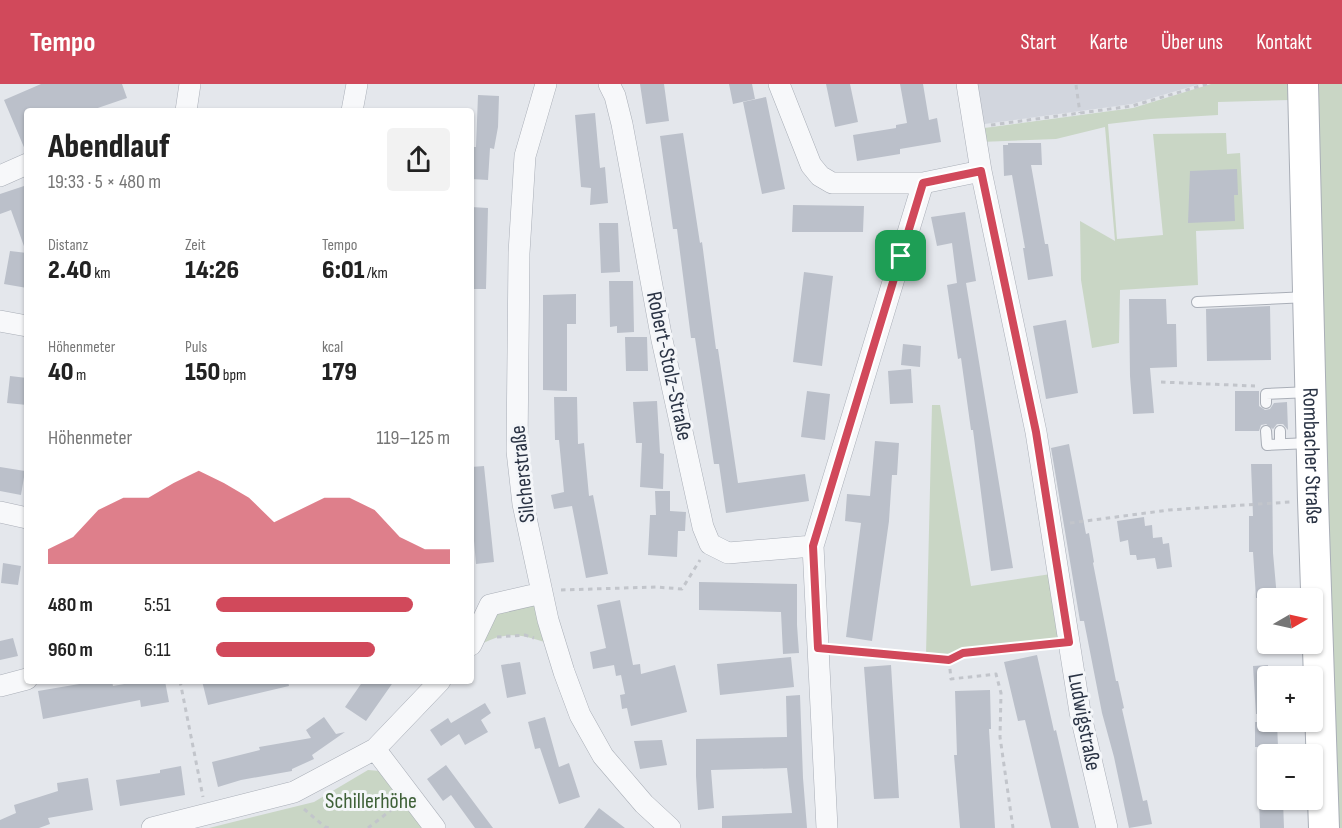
<!DOCTYPE html>
<html lang="de">
<meta charset="utf-8">
<style>
:root{--surface:#fff;--page:#f2f2f2;--text:#222;--muted:#767676;--accent:#d1495b}
body{margin:0;font-family:"Sofia Sans Condensed",sans-serif;background:var(--page);color:var(--text);height:100vh;display:flex;flex-direction:column;font-size:22px;white-space:nowrap}
*{box-sizing:border-box;margin:0}
p{font-size:20px;color:var(--muted)}
.icon{flex:none;width:33px;height:33px;fill:none;stroke:currentColor;stroke-width:2;stroke-linecap:round;stroke-linejoin:round}
.map{position:relative;flex:1;overflow:hidden}
.drawer{position:absolute;left:24px;top:24px;width:450px;height:576px;display:flex;flex-direction:column;background:var(--surface);border-radius:6px;box-shadow:0 2px 4px #0004}
.drawer>*{flex:none}
.needle{width:39px;rotate:81deg}
.buttons{position:absolute;left:1257px;top:504px;display:grid;gap:12px}
.buttons a{display:grid;place-items:center;width:66px;height:66px;border-radius:6px;background:var(--surface);box-shadow:0 2px 4px #0004;font-size:30px}
.pin{position:absolute;display:grid;place-items:center;width:51px;height:51px;color:#fff;margin:-26px;border-radius:12px;box-shadow:0 3px 9px #0006}
.round{display:grid;place-items:center;flex:none;width:63px;height:63px;border-radius:6px;background:var(--page)}
.headline{display:flex;align-items:center;justify-content:space-between;height:102px;padding:0 24px}
h1{font-size:33px;font-weight:800;line-height:45px}
.stats{display:grid;grid-template-columns:repeat(3,1fr);gap:9px;height:102px;padding:6px 24px}
.stats div{display:grid;align-content:center}
.stats b{font-size:26px;font-weight:800}
.stats small{font-size:16px;font-weight:400}
.stats p{font-size:16px}
.chart{height:168px;padding:12px 24px}
.chart p{display:flex;justify-content:space-between}
.chart svg{width:100%;height:108px;margin-top:6px;fill:var(--accent);opacity:.7}
ul{padding:0 24px;list-style:none;font-size:20px}
li{display:grid;grid-template-columns:96px 72px 1fr;align-items:center;height:45px}
li i{height:15px;border-radius:8px;background:var(--accent)}
header{display:flex;align-items:center;gap:36px;box-sizing:border-box;height:84px;padding:0 30px;background:var(--accent);color:#fff}
header strong{font-size:28px}
nav{display:flex;gap:33px;margin-inline-start:auto;font-size:21px}
.map>svg:first-child{display:block}
</style>
<header>
<strong>Tempo</strong>
<nav><a>Start</a><a>Karte</a><a>Über uns</a><a>Kontakt</a></nav>
</header>
<div class="map">
<svg width="1342" height="744" viewBox="0 0 1342 744">
<rect width="100%" height="100%" fill="#e4e7ec"/>
<!-- built -->
<path fill="#d2d6de" d="M 970,0 L 1200,0 L 1132,20 L 977,41 Z"/>
<!-- green -->
<path fill="#c9d6c5" d="M 1211,0 L 1291,0 L 1291,16 L 1218,18 L 1218,31 L 1151,35 L 1108,40 L 1117,155 L 1163,151 L 1153,50 L 1226,49 L 1227,70 L 1240,69 L 1244,145 L 1196,147 L 1198,201 L 1120,206 L 1119,259 L 1092,264 L 1081,196 L 1080,137 L 1115,157 L 1105,43 L 1056,55 L 980,58 L 977,45 L 1133,24 Z
M 1308,0 L 1342,0 L 1342,744 L 1332,744 Z
M 932,321 L 940,321 L 971,502 L 1051,490 L 1063,555 L 963,566 L 949,573 L 926,571 Z
M 538,513 L 555,562 C 520,549 505,545 471,566 L 494,524 Z
M 368,686 L 380,687 L 428,744 L 209,744 L 314,718 Z"/>
<!-- building -->
<path fill="#bbc0ca" d="M 41,0 L 122,0 L 127,14 L 89,27 L 27,27 L 26,68 L 4,16 Z
M 640,0 L 664,0 L 669,37 L 646,40 Z
M 729,0 L 752,0 L 755,15 L 733,20 Z
M 826,0 L 850,0 L 858,38 L 835,43 Z
M 900,0 L 923,0 L 929,36 L 937,34 L 941,58 L 900,65 L 900,70 L 857,77 L 853,51 L 896,44 L 896,41 L 907,39 Z
M 478,11 L 499,12 L 498,43 L 494,65 L 490,64 L 488,96 L 471,95 L 473,63 L 476,63 Z
M 766,13 L 785,105 L 762,110 L 743,18 Z
M 595,29 L 600,84 L 605,83 L 608,119 L 590,121 L 591,104 L 581,103 L 575,31 Z
M 683,49 L 700,159 L 702,158 L 716,265 L 718,265 L 738,399 L 805,390 L 809,417 L 726,429 L 719,380 L 714,380 L 695,254 L 691,254 L 677,145 L 673,145 L 660,52 Z
M 1008,59 L 1041,59 L 1042,81 L 1031,81 L 1045,160 L 1048,160 L 1053,192 L 1028,196 L 1023,164 L 1025,164 L 1012,91 L 1004,92 L 1003,61 L 1008,61 Z
M 1237,85 L 1238,111 L 1234,111 L 1235,137 L 1188,139 L 1190,87 Z
M 27,101 L 27,165 L 25,165 L 11,126 L 0,130 L 0,110 Z
M 793,121 L 864,122 L 863,148 L 792,148 Z
M 471,123 L 488,124 L 486,205 L 471,205 Z
M 965,128 L 976,197 L 966,199 L 1013,484 L 991,487 L 973,346 L 971,346 L 961,274 L 958,275 L 947,201 L 957,199 L 952,159 L 937,162 L 931,133 Z
M 599,139 L 618,139 L 620,188 L 601,189 Z
M 10,167 L 27,169 L 27,204 L 4,200 Z
M 804,188 L 833,192 L 822,282 L 793,278 Z
M 609,197 L 633,197 L 634,248 L 617,249 L 617,242 L 610,243 Z
M 576,210 L 576,240 L 567,240 L 567,307 L 543,306 L 543,211 Z
M 1129,215 L 1166,215 L 1167,240 L 1176,240 L 1177,283 L 1150,284 L 1154,329 L 1133,330 L 1130,292 Z
M 1270,222 L 1271,276 L 1207,277 L 1206,225 Z
M 1066,236 L 1078,309 L 1046,315 L 1033,242 Z
M 625,253 L 647,253 L 648,287 L 626,287 Z
M 903,260 L 921,262 L 920,283 L 901,281 Z
M 911,285 L 913,319 L 890,320 L 888,287 Z
M 10,292 L 27,294 L 27,321 L 7,319 Z
M 807,307 L 830,310 L 825,356 L 801,353 Z
M 1235,307 L 1259,307 L 1259,322 L 1265,326 L 1270,325 L 1274,319 L 1287,318 L 1288,346 L 1283,340 L 1277,340 L 1273,345 L 1266,340 L 1261,341 L 1259,347 L 1235,347 Z
M 554,313 L 577,313 L 578,360 L 584,359 L 589,412 L 593,411 L 608,490 L 586,494 L 572,422 L 554,425 L 551,411 L 564,408 L 559,356 L 555,356 Z
M 657,317 L 660,369 L 664,370 L 663,405 L 640,403 L 642,359 L 636,359 L 633,318 Z
M 875,357 L 899,359 L 897,391 L 892,391 L 889,437 L 872,557 L 846,553 L 861,439 L 845,437 L 847,410 L 870,412 Z
M 1069,360 L 1086,450 L 1089,449 L 1094,478 L 1093,479 L 1116,597 L 1118,597 L 1124,624 L 1122,625 L 1143,717 L 1147,716 L 1152,740 L 1129,744 L 1114,673 L 1102,629 L 1084,537 L 1080,537 L 1051,364 Z
M 1251,380 L 1272,380 L 1273,469 L 1277,514 L 1256,514 L 1253,468 L 1249,468 L 1249,432 L 1253,432 Z
M 484,382 L 494,478 L 476,480 L 471,422 L 471,383 Z
M 0,383 L 25,387 L 21,411 L 0,407 Z
M 655,407 L 670,407 L 670,427 L 686,428 L 685,447 L 678,447 L 677,473 L 648,471 L 650,431 L 656,431 Z
M 1144,433 L 1145,442 L 1152,441 L 1153,454 L 1162,453 L 1163,460 L 1169,459 L 1172,483 L 1157,485 L 1155,474 L 1137,476 L 1136,471 L 1130,471 L 1128,456 L 1120,458 L 1117,437 Z
M 3,479 L 21,482 L 18,501 L 1,499 Z
M 699,498 L 797,500 L 797,541 L 799,569 L 783,570 L 781,528 L 699,526 Z
M 620,516 L 633,581 L 640,580 L 641,590 L 675,581 L 687,628 L 631,642 L 627,624 L 622,625 L 620,611 L 625,610 L 621,591 L 616,592 L 614,581 L 593,585 L 590,568 L 606,564 L 597,521 Z
M 13,554 L 18,572 L 0,576 L 0,557 Z
M 1037,571 L 1054,647 L 1056,646 L 1079,744 L 1051,744 L 1025,636 L 1018,637 L 1004,578 Z
M 791,573 L 794,603 L 720,611 L 717,580 Z
M 520,578 L 526,610 L 507,614 L 501,581 Z
M 891,581 L 899,714 L 874,715 L 864,583 Z
M 1268,581 L 1268,630 L 1256,630 L 1253,582 Z
M 97,597 L 112,597 L 113,602 L 141,597 L 165,597 L 169,618 L 141,623 L 140,616 L 43,635 L 38,607 Z
M 202,597 L 288,597 L 289,602 L 208,621 Z
M 363,597 L 394,597 L 366,637 L 345,623 Z
M 990,606 L 991,645 L 989,645 L 995,744 L 960,744 L 954,671 L 957,671 L 955,607 Z
M 800,611 L 803,694 L 807,744 L 722,744 L 722,732 L 792,729 L 787,684 L 711,686 L 714,724 L 698,726 L 696,692 L 696,655 L 787,653 L 786,612 Z
M 485,619 L 491,629 L 481,636 L 488,648 L 465,661 L 459,650 L 441,662 L 430,646 L 448,634 L 451,639 Z
M 324,633 L 336,650 L 345,648 L 312,671 L 314,675 L 292,685 L 292,687 L 241,696 L 218,703 L 212,678 L 260,666 L 259,663 L 311,654 L 306,646 Z
M 545,633 L 559,683 L 569,679 L 580,713 L 559,720 L 540,664 L 535,665 L 528,638 Z
M 1255,638 L 1277,638 L 1278,663 L 1255,663 Z
M 662,656 L 667,681 L 640,685 L 634,657 Z
M 446,681 L 481,728 L 493,744 L 475,744 L 451,711 L 443,717 L 427,695 Z
M 181,682 L 185,711 L 120,722 L 116,696 L 160,689 L 160,686 Z
M 88,694 L 93,726 L 48,734 L 50,740 L 39,744 L 0,744 L 0,736 L 16,729 L 14,721 L 58,707 L 57,699 Z
M 1259,716 L 1283,716 L 1284,744 L 1260,744 Z
M 599,724 L 625,744 L 584,744 Z"/>
<g fill="none" stroke-linecap="round" stroke-linejoin="round">
<!-- service casing -->
<g stroke="#a9aeb7" stroke-width="12">
<path id="service" d="M 1197,218 L 1308,213
M 1266,319 L 1266,310 L 1310,308
M 1266,347 L 1267,361 L 1309,359
M 1280,347 L 1280,360"/>
</g>
<!-- minor casing -->
<g stroke="#a9aeb7" stroke-width="22">
<path id="minor" d="M 546,0 L 525,72 L 519,169 L 517,367 L 523,420 L 548,536 L 564,588 L 580,631 L 603,672 L 644,720 L 670,744
M 609,0 L 615,12 L 622,40 L 662,256 L 703,443 L 710,460 L 728,469 L 813,462
M 779,0 L 811,81 L 820,92 L 832,99 L 923,99 L 981,87
M 967,0 L 981,87 L 1036,348 L 1080,628 L 1107,744
M 186,27 L 190,0
M 352,27 L 357,0
M 0,92 L 27,80
M 0,237 L 27,242
M 0,428 L 27,434
M 471,561 L 490,521 L 542,509
M 0,602 L 27,595
M 375,665 L 435,744
M 152,744 L 294,708 L 375,665 L 440,597
M 827,744 L 813,462 L 923,99"/>
</g>
<!-- secondary casing -->
<g stroke="#a9aeb7" stroke-width="32">
<g id="secondary">
<path id="s1" d="M 1303,0 L 1313,416 L 1324,744"/>
</g>
</g>
<!-- path -->
<path stroke="#c2c5cb" stroke-width="3" stroke-dasharray="4.5 4.5" stroke-linecap="butt" d="M 1076,1 L 1080,29
M 991,41 L 1132,22 L 1207,0
M 1161,298 L 1255,302
M 1070,439 L 1169,426 L 1290,418
M 561,506 L 656,503 L 682,505 L 700,476
M 497,553 L 525,551 L 534,554
M 838,566 L 949,576 L 963,569 L 1051,560
M 949,576 L 951,595 L 996,590 L 1001,609 L 1000,653 L 1013,744
M 180,597 L 203,713
M 304,725 L 325,743 L 331,744
M 368,744 L 395,723"/>
<!-- service -->
<use href="#service" stroke="#f7f8fa" stroke-width="10"/>
<!-- minor -->
<use href="#minor" stroke="#f7f8fa" stroke-width="21"/>
<!-- secondary -->
<use href="#secondary" stroke="#fff" stroke-width="30"/>
</g>
<g fill="none" stroke-linecap="round" stroke-linejoin="round">
<!-- route casing -->
<g stroke="#fff" stroke-width="12">
<path id="route" d="M 981,87 L 1036,348 L 1069,558 L 963,569 L 949,576 L 818,564 L 813,462 L 923,99 Z"/>
</g>
<!-- route -->
<use href="#route" stroke="#d1495b" stroke-width="8"/>
</g>
<g text-anchor="middle" dominant-baseline="central" stroke-width="6" stroke-linejoin="round" paint-order="stroke">
<!-- street labels -->
<g font-size="22" fill="#2b3445" stroke="#f4f6f9">
<text transform="translate(669 282) rotate(78)">Robert-Stolz-Straße</text>
<text stroke="none"><textPath href="#s1" startOffset="372">Rombacher Straße</textPath></text>
<text transform="translate(523 390) rotate(-96)">Silcherstraße</text>
<text transform="translate(1084 638) rotate(79)">Ludwigstraße</text>
</g>
<!-- park labels -->
<g font-size="22" fill="#3f6138" stroke="#f4f6f9">
<text x="371" y="717">Schillerhöhe</text>
</g>
</g>
</svg>
<div class="buttons">
<a><svg class="needle" viewBox="-14 -14 28 28"><path d="M0-13l5 13h-10z" fill="#e53935"/><path d="M0 13l5-13h-10z" fill="#767676"/></svg></a>
<a>+</a>
<a>−</a>
</div>
<div class="pin" style="left:901px;top:172px;background:#1e9e55"><svg class="icon" aria-label="arrive" viewBox="0 0 24 24"><path d="M6 21V4h12l-3 4 3 4H6"/></svg></div>
<section class="drawer">
<div class="headline"><div><h1>Abendlauf</h1><p>19:33 · 5 × 480 m</p></div><a class="round"><svg class="icon" aria-label="share" viewBox="0 0 24 24"><path d="M12 15V3M7 8l5-5 5 5M5 13v7h14v-7"/></svg></a></div>
<div class="stats">
<div><p>Distanz</p><b>2.40<small> km</small></b></div>
<div><p>Zeit</p><b>14:26</b></div>
<div><p>Tempo</p><b>6:01<small> /km</small></b></div>
</div>
<div class="stats">
<div><p>Höhenmeter</p><b>40<small> m</small></b></div>
<div><p>Puls</p><b>150<small> bpm</small></b></div>
<div><p>kcal</p><b>179</b></div>
</div>
<div class="chart"><p><span>Höhenmeter</span>119–125 m</p>
<svg viewBox="0 0 160 44" preserveAspectRatio="none"><path d="M0 44V38L10 33L20 22L30 17L40 17L50 11L60 6L70 11L80 17L90 27L100 22L110 17L120 17L130 22L140 33L150 38L160 38V44z"/></svg>
</div>
<ul>
<li><b>480 m</b>5:51<i style="width:84%"></i></li>
<li><b>960 m</b>6:11<i style="width:68%"></i></li>
</ul>
</section>
</div>
